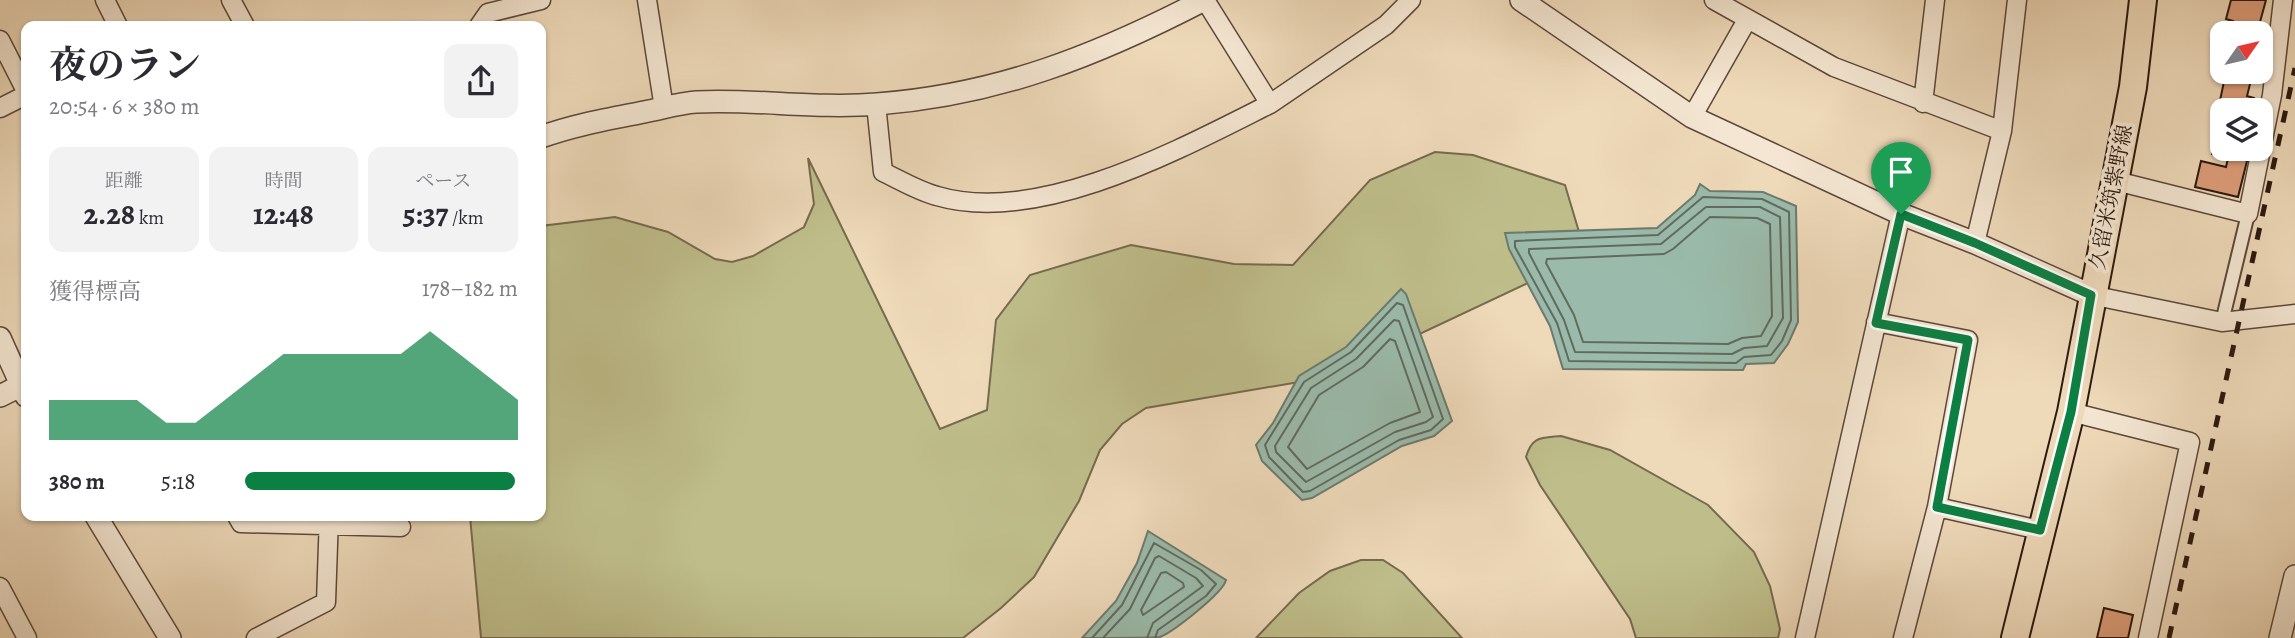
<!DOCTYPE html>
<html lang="ja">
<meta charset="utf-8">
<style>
:root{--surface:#fff;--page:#f2f2f3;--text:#2b2b33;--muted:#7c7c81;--accent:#0b8043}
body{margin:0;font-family:Alegreya,"Noto Serif JP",serif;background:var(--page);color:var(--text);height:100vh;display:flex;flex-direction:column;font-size:26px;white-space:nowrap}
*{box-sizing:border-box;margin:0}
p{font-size:23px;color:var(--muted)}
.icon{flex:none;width:38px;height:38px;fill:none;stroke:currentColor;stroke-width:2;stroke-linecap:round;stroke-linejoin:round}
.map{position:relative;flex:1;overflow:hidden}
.panel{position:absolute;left:21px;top:21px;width:525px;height:500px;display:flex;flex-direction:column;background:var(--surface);border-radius:14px;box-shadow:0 2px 5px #0004}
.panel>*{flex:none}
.needle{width:46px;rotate:56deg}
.fabs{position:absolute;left:2210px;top:21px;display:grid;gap:14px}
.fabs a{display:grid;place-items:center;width:63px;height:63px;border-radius:14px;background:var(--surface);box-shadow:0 2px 5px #0004;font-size:35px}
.pin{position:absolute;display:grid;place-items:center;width:60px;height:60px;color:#fff;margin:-72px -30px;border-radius:50% 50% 50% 0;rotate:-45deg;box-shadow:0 0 7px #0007}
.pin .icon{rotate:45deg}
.round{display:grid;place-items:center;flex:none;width:74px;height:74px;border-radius:14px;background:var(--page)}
.summary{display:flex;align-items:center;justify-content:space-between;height:119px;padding:0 28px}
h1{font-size:38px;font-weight:700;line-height:52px}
.figures{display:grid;grid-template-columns:repeat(3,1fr);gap:10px;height:119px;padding:7px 28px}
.figures div{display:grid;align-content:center;border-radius:14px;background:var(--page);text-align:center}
.figures b{font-size:30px;font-weight:700}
.figures small{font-size:19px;font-weight:400}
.figures p{font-size:19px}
.chart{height:196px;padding:14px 28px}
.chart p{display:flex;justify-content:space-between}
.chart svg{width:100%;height:126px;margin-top:7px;fill:var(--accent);opacity:.7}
ul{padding:0 28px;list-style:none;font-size:23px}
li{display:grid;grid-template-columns:112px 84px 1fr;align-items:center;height:52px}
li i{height:18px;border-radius:9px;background:var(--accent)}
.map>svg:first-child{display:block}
</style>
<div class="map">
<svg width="2295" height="638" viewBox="0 0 2295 638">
<rect width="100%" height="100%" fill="#eed9b9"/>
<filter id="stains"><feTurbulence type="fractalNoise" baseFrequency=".00286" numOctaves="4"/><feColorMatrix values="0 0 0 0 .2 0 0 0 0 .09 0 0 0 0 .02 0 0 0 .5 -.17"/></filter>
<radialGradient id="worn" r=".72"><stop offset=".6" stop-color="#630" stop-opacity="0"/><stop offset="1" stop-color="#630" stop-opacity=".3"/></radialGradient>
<!-- green -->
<path fill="#bfbe8b" stroke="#756b4e" stroke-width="2" d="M 1435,152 L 1473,155 L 1565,185 L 1582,242 L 1549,273 L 1341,371 L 1299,382 L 1146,408 L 1122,424 L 1100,450 L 1079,501 L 1034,577 L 1001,608 L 963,638 L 481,638 L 470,516 L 541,516 L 541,226 L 615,217 L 668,232 L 715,259 L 732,262 L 753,256 L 804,227 L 814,204 L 808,158 L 940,429 L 987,410 L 996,320 L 1030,275 L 1131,245 L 1234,264 L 1293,265 L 1370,180 Z
M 1561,436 L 1610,450 L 1708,505 L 1754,552 L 1770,586 L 1780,629 L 1778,638 L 1636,638 L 1630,619 L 1540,485 L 1526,457 C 1532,436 1541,438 1561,436 Z
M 1361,560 L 1383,560 L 1403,573 L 1462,638 L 1256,638 L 1299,593 L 1330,571 Z"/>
<!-- water -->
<path fill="#9abbab" stroke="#6e7a6d" stroke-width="2" d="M 1700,184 L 1710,191 L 1763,192 L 1796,206 L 1798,322 L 1788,344 L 1774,363 L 1746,364 L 1743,370 L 1563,369 L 1550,326 L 1509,249 L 1505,233 L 1657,228 L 1695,195 Z
M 1401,289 L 1406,294 L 1452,421 L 1434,436 L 1402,446 L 1312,498 L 1302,500 L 1262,461 L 1256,445 L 1273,423 L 1299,376 L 1346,347 Z
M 1148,531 L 1226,580 C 1223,593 1173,632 1160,637 C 1148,638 1098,638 1082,638 L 1116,601 L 1137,563 Z"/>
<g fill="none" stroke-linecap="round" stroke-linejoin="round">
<!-- shore -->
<path stroke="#626a5e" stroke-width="2" d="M 1703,197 L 1762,199 L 1789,212 L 1791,320 L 1782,341 L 1771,355 L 1744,357 L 1736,363 L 1569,361 L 1557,323 L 1515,247 L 1515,241 L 1658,235 Z
M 1706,207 L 1760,207 L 1780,217 L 1783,318 L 1767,346 L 1744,348 L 1732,354 L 1575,352 L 1564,320 L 1529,253 L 1529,249 L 1661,244 Z
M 1710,217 L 1757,218 L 1770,224 L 1772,316 L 1761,336 L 1742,338 L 1728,344 L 1583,342 L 1574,315 L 1546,263 L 1547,259 L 1664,254 L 1673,249 Z
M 1397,303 L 1403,305 L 1443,419 L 1431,430 L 1399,440 L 1310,491 L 1303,492 L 1269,457 L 1265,445 L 1304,382 L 1351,352 Z
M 1394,320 L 1399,321 L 1433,417 L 1426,422 L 1395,432 L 1306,482 L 1276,452 L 1275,446 L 1311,388 L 1356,359 Z
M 1390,339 L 1395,341 L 1420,412 L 1390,423 L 1307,469 L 1288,447 L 1319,395 L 1363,367 Z
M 1166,572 L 1183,583 L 1184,587 L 1143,615 L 1141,610 L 1161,573 Z
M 1092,638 L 1122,605 L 1154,543 L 1201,570 L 1216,584 L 1206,596 L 1158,630 L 1155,638
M 1103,638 L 1130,609 L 1155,558 L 1159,556 L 1196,578 L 1203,586 L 1153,623 L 1147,638"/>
</g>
<!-- building -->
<path fill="#dc9d79" stroke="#2b1810" stroke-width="2" d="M 2231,0 L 2266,0 L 2257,33 L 2230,33 L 2233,21 L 2226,19 Z
M 2226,72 L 2253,72 L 2247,96 L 2254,98 L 2252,110 L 2218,110 Z
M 2213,149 L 2250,149 L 2238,197 L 2195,187 L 2201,161 L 2226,167 L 2228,158 L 2212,154 Z
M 2104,608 L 2133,615 L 2128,638 L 2097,638 Z"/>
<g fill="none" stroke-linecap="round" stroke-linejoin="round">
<!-- pedestrian casing -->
<g stroke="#5c483a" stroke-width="16">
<path id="pedestrian" d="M 2222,322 L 2248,214"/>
</g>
<!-- minor casing -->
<g stroke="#5c483a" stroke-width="21">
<path id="minor" d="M 105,0 L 118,26
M 231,0 L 245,26
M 647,0 L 664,108
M 1205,0 L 1270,104 L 1386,25 L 1411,0
M 1714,0 L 1834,67 L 2002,131
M 479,26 L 488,13 L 541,0
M 0,40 L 26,91
M 1923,103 L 1935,0
M 876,104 L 883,172 C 900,180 918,191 937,196 C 1039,226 1180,149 1270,104
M 0,108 L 26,95
M 1692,117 L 1747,20
M 2116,181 L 2248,214 L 2272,95 L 2283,0
M 1975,243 L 2002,131 L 2017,0
M 2091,295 L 2222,322 L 2295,314
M 1876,322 L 1968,340 L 1937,507 L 1903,638
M 2071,412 L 2190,442 L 2148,638
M 1937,507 L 2040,530
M 237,516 L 241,523 L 401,527
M 0,587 L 27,638
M 256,638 L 326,602 L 329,516
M 1805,638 L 1901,214"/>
</g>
<!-- tertiary casing -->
<g stroke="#5c483a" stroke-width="24">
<path id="tertiary" d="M 1521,0 L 1692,117 L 1901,214 L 1975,243 L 2091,295
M 541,137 C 574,125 609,119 644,112 C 661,109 679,103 696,102 C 756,99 817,109 877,104 C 998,95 1098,55 1204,0
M 0,338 L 26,396
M 0,396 L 26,383
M 96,516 L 170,638
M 2280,638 L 2295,576"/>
</g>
<!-- primary casing -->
<g stroke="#2b1810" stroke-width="30">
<path id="primary" d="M 2015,638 L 2071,412 L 2133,87 L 2143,0"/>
</g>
<!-- pedestrian -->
<use href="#pedestrian" stroke="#f4e6d2" stroke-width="12"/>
<!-- minor -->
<use href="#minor" stroke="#f4e6d2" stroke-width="18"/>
<!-- tertiary -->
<use href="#tertiary" stroke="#f4e6d2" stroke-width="21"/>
<!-- primary -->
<use href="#primary" stroke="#eed9b9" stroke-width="26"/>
<!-- rail -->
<path stroke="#2b1810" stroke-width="5" stroke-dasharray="12 12" stroke-linecap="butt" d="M 2169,638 L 2295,68"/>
</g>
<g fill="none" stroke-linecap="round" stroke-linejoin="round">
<!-- route casing -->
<g stroke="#fff" stroke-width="14">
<path id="route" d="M 1901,214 L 1975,243 L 2091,295 L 2071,412 L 2040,530 L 1937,507 L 1968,340 L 1876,323 Z"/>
</g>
<!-- route -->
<use href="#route" stroke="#0b8043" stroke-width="9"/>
</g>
<g text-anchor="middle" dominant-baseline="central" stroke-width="7" stroke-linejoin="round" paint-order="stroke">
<!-- street labels -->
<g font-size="21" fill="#2b1810" stroke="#f4e6d2">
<text transform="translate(2111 197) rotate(-79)">久留米筑紫野線</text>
</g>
</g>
<rect width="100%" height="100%" filter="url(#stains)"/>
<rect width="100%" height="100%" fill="url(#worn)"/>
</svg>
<div class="fabs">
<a><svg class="needle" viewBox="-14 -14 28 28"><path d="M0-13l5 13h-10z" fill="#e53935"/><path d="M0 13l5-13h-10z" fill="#7c7c81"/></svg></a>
<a><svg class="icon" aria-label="layers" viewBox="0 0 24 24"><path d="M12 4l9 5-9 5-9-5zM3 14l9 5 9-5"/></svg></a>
</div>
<div class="pin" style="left:1901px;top:214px;background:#1e9e55"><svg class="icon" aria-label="arrive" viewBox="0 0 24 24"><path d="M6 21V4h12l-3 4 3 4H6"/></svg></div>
<section class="panel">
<div class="summary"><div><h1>夜のラン</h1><p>20:54 · 6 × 380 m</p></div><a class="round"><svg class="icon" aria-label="share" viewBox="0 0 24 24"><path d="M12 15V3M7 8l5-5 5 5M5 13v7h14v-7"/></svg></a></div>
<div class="figures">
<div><p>距離</p><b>2.28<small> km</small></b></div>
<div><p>時間</p><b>12:48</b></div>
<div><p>ペース</p><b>5:37<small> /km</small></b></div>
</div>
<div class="chart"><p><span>獲得標高</span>178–182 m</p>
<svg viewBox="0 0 160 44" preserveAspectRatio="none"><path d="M0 44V30L10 30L20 30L30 30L40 38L50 38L60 30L70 22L80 14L90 14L100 14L110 14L120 14L130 6L140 14L150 22L160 30V44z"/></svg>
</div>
<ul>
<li><b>380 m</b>5:18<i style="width:99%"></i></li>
</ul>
</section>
</div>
